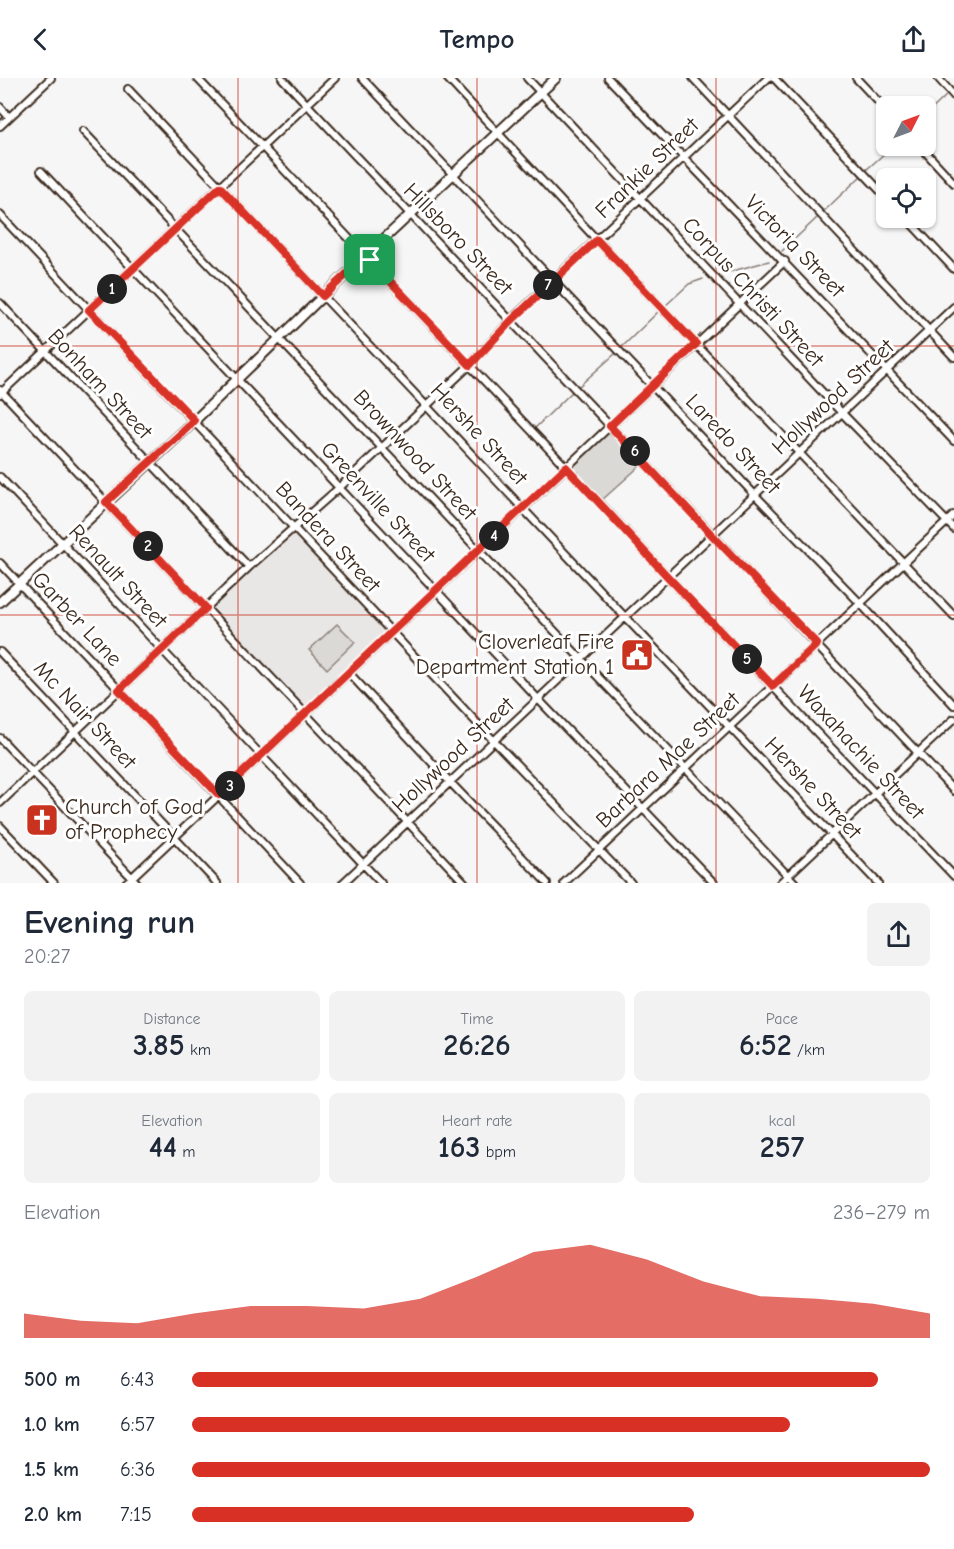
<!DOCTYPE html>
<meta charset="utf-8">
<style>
:root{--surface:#fff;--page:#f2f2f3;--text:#1f2937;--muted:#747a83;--accent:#d93025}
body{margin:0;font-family:"Comic Neue",sans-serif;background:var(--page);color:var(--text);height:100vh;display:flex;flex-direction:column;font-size:22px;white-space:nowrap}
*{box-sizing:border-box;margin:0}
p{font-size:20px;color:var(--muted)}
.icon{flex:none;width:33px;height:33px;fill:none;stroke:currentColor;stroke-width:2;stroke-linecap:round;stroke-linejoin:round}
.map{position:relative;height:805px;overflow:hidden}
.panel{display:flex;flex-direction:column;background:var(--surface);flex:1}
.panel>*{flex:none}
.needle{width:39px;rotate:48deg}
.controls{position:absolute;left:876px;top:18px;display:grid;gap:12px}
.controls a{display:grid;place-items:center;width:60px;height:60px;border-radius:9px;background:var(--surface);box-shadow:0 2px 4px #0004;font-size:30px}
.pin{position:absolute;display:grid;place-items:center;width:51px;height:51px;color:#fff;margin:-26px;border-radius:12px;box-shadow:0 3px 9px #0006}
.km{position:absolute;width:30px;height:30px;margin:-15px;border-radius:50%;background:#222;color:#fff;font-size:16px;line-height:30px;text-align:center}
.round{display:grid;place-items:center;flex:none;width:63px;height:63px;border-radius:9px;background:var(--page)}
.head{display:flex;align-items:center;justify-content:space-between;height:102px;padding:0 24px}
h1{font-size:33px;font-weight:700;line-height:45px}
.metrics{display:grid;grid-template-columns:repeat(3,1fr);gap:9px;height:102px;padding:6px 24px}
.metrics div{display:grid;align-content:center;border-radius:9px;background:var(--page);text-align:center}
.metrics b{font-size:30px;font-weight:700}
.metrics small{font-size:16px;font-weight:400}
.metrics p{font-size:16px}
.chart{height:168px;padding:12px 24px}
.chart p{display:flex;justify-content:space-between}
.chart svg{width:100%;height:108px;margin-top:6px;fill:var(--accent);opacity:.7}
ul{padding:0 24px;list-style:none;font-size:20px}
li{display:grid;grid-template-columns:96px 72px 1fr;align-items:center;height:45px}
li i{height:15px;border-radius:8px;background:var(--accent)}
header{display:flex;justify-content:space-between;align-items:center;height:78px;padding:0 24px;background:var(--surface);font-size:27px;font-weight:700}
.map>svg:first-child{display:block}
</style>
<header><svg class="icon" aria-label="back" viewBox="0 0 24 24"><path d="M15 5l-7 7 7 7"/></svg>Tempo<svg class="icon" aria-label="share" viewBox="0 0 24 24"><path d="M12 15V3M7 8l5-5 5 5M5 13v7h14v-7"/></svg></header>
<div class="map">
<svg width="954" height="805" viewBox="0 0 954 805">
<rect width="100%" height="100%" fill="#f7f6f6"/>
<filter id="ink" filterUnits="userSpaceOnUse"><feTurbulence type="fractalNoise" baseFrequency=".0167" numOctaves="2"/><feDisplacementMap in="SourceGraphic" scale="12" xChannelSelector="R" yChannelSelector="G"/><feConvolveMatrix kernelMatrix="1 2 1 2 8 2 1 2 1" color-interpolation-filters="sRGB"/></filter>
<g filter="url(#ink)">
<!-- built -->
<path fill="#e9e7e6" d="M 293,451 L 388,553 L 305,632 L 208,530 Z"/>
<!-- green -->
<path fill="#dbd9d6" stroke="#8b827a" stroke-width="1.5" d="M 607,352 L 610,353 L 642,386 L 601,423 L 569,388 Z
M 337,546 L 355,564 L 327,591 L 309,572 Z"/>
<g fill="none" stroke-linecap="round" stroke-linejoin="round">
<!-- stream -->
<path stroke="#847972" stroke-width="1.5" d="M 926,37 L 948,16
M 866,92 L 893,68
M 823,134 L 861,98
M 782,173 L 818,139
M 725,195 L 769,183
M 665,228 L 689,206 L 703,201
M 622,269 L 659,233
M 578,309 L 616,275
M 534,351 L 572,314"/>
<!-- minor casing -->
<g stroke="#3b2a1e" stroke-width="10">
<path id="minor" d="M 197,0 L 601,426 L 668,499 L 954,798
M 282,0 L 954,713
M 362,0 L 755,417 L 860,525 L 954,627
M 447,0 L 597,162 L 954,538
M 527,0 L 841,334 L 954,451
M 608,0 L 954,363
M 693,0 L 954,279
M 774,0 L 886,119
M 856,0 L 886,32
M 938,0 L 954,18
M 128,11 L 625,539 L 878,805
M 0,29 L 9,39
M 0,48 L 51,0
M 83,53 L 581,581 L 795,805
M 920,68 L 954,105
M 41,93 L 538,621 L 714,805
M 0,137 L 494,663 L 631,805
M 906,140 L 954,191
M 0,225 L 249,489
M 0,312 L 465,805
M 0,316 L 335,0
M 0,399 L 381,805
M 0,485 L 300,805
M 0,574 L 217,805
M 349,595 L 450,704 L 547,805
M 0,660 L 137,805
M 0,725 L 249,489 L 340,409 L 470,287 L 511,242 L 768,0
M 0,748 L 54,805
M 126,805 L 785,183
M 343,805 L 954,229
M 564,805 L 954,437
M 780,805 L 954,641"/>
</g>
<!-- major casing -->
<g stroke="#3b2a1e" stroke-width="12">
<path id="major" d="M 0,524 L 187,350 L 323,218 L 556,0"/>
</g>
<!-- minor -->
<use href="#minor" stroke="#fff" stroke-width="6"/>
<!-- major -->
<use href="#major" stroke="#fff" stroke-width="8"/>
</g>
</g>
<g fill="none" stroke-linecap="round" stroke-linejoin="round" filter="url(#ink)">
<!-- route casing -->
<g stroke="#fff" stroke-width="12">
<path id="route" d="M 220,109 L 323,218 L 366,178 L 470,287 L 511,243 L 597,162 L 696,266 L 610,348 L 712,457 L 817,566 L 773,608 L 668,499 L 566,389 L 219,717 L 119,612 L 206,530 L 106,424 L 187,350 L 194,342 L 89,232 Z"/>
</g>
<!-- route -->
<use href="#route" stroke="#d93025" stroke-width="8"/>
</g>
<!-- grid -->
<path fill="none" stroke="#c8321e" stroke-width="1.5" stroke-opacity="0.55" d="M 238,0 L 238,805M 477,0 L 477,805M 716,0 L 716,805M 0,268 L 954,268M 0,537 L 954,537"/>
<!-- icons -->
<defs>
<g id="civic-square" transform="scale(1.725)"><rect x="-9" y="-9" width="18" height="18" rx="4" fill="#c8321e" stroke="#fff"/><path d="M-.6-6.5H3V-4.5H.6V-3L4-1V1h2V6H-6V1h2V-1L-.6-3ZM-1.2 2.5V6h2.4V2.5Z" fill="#fff"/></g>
<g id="church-square" transform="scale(1.725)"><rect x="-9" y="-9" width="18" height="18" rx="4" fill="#c8321e" stroke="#fff"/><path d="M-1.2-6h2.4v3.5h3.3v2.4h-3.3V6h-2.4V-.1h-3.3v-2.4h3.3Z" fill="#fff"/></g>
</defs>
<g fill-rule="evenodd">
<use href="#civic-square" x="637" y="577"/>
<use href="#church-square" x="42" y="742"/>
</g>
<g text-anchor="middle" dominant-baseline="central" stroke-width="6" stroke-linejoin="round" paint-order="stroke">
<!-- street labels -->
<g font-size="22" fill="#3b2a1e" stroke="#fff">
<text transform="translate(647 90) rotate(-44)">Frankie Street</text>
<text transform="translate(458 161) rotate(46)">Hillsboro Street</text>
<text transform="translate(795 168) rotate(46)">Victoria Street</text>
<text transform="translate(753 214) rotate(47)">Corpus Christi Street</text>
<text transform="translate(100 306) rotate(47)">Bonham Street</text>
<text transform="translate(833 319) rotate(-43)">Hollywood Street</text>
<text transform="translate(479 356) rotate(47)">Hershe Street</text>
<text transform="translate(733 366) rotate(47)">Laredo Street</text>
<text transform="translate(415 377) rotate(47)">Brownwood Street</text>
<text transform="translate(378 424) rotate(47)">Greenville Street</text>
<text transform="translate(328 459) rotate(47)">Bandera Street</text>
<text transform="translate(118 498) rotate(47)">Renault Street</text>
<text transform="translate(77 541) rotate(47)">Garber Lane</text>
<text transform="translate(85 637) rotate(47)">Mc Nair Street</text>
<text transform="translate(861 674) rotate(47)">Waxahachie Street</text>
<text transform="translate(453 677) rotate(-43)">Hollywood Street</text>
<text transform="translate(668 682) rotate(-43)">Barbara Mae Street</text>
<text transform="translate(813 710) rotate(47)">Hershe Street</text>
</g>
<!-- poi labels -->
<g font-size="22" fill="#3b2a1e" stroke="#fff" text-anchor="end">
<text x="614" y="564">Cloverleaf Fire<tspan x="614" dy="25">Department Station 1</tspan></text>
<text x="65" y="729" text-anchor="start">Church of God<tspan x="65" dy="25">of Prophecy</tspan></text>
</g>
</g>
</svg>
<div class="controls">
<a><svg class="needle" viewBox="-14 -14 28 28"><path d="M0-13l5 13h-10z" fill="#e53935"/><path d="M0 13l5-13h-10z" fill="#747a83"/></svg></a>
<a><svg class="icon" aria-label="locate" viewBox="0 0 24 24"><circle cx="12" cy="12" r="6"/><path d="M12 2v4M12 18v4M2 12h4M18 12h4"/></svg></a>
</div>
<div class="pin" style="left:370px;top:182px;background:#1e9e55"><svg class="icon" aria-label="arrive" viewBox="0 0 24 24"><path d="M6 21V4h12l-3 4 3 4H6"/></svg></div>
<b class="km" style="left:112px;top:211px">1</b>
<b class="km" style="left:148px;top:468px">2</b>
<b class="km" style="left:230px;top:708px">3</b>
<b class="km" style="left:494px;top:458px">4</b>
<b class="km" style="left:747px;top:581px">5</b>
<b class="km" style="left:635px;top:373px">6</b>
<b class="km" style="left:548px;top:207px">7</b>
</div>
<section class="panel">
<div class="head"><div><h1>Evening run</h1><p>20:27</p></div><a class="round"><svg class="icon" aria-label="share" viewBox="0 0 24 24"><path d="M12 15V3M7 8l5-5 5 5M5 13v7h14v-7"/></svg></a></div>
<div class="metrics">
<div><p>Distance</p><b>3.85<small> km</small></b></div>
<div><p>Time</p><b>26:26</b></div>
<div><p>Pace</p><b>6:52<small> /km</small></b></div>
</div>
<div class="metrics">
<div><p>Elevation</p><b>44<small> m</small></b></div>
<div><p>Heart rate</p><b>163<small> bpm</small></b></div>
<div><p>kcal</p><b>257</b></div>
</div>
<div class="chart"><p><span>Elevation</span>236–279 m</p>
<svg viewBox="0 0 160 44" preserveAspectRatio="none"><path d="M0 44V34L10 37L20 38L30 34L40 31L50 31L60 32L70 28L80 19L90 9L100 6L110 12L120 21L130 27L140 28L150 30L160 34V44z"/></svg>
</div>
<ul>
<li><b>500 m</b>6:43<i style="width:93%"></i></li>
<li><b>1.0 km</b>6:57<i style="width:81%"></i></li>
<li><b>1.5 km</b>6:36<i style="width:100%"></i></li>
<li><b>2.0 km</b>7:15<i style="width:68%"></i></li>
</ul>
</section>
